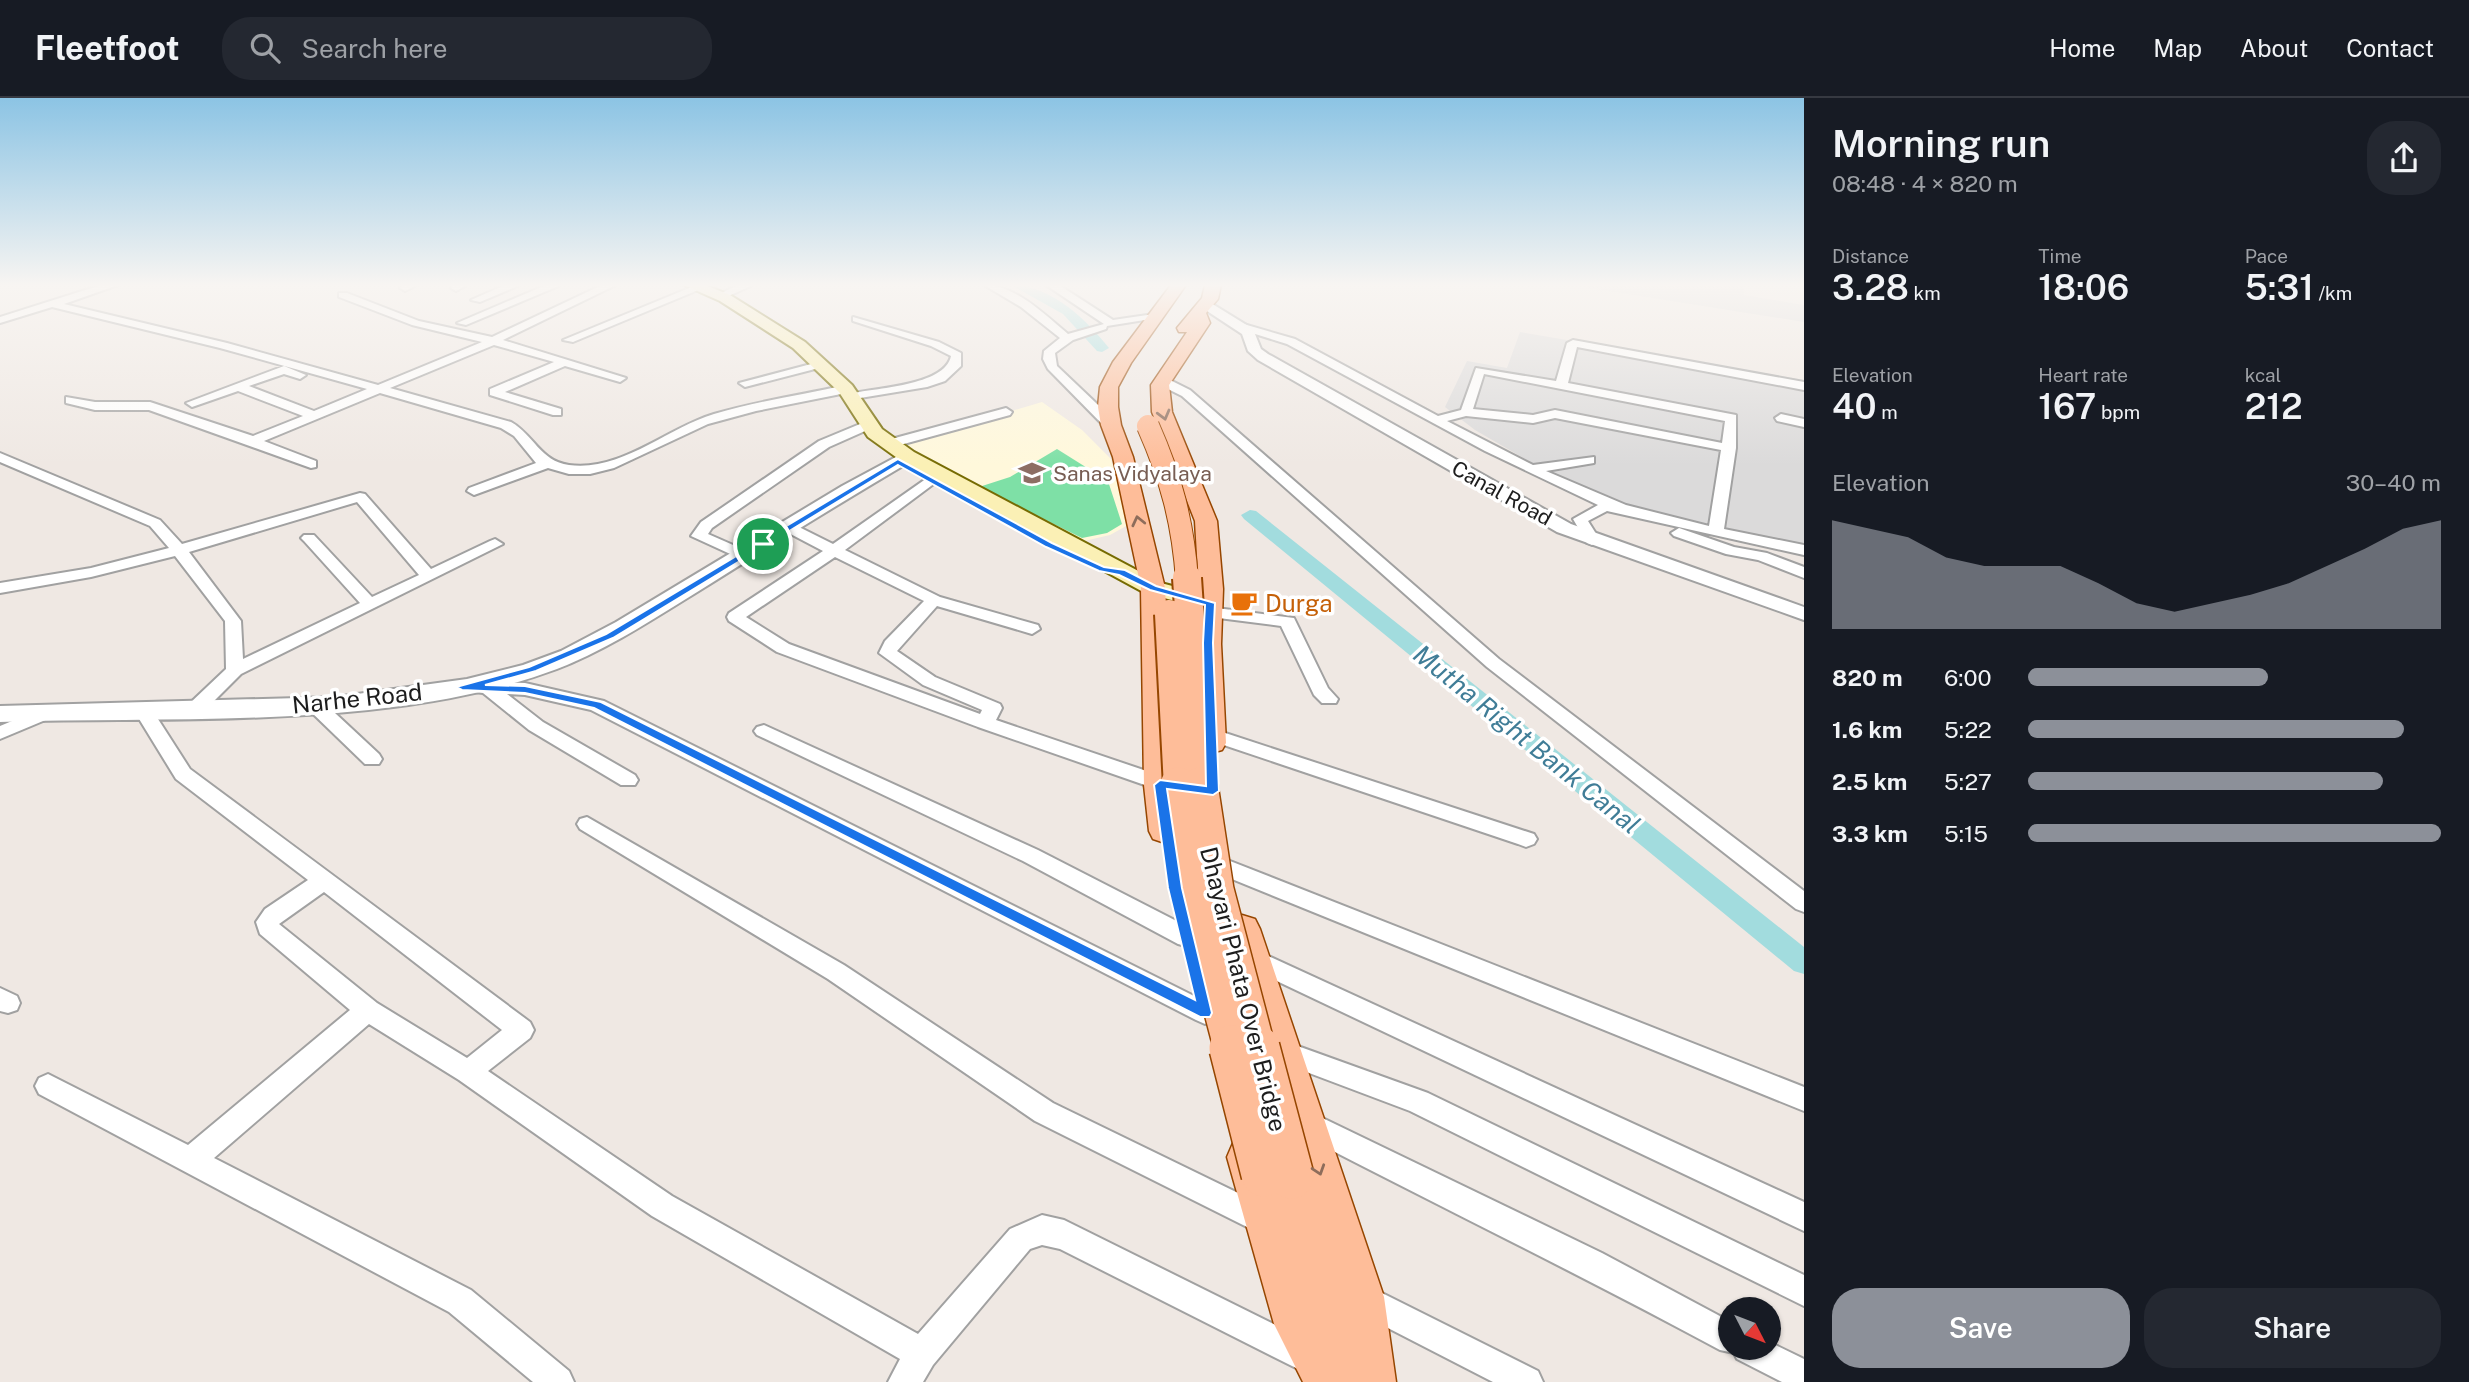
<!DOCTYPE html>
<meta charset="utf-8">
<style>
:root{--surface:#171b24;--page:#242831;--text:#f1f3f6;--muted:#9ea1a6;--line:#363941;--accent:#8c9099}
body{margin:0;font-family:"Public Sans",sans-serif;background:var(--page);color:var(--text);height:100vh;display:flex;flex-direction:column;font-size:26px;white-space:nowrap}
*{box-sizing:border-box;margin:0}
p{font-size:23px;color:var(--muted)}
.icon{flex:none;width:38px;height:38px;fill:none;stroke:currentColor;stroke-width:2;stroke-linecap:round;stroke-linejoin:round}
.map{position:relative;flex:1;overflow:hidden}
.sheet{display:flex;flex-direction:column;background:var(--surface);width:665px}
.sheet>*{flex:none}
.needle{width:46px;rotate:132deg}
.buttons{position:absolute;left:1718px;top:1199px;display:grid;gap:14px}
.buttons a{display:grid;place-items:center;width:63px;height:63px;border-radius:50%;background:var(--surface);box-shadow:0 2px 5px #0004;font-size:35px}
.pin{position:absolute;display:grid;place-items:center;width:60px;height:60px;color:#fff;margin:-30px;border:4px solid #fff;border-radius:50%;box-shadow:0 2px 7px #0007}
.round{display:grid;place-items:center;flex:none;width:74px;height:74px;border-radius:28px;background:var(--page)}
.headline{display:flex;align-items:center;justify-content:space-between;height:119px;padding:0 28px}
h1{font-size:38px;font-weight:600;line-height:52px}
.metrics{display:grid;grid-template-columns:repeat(3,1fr);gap:10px;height:119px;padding:7px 28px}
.metrics div{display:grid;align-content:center}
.metrics b{font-size:35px;font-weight:600}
.metrics small{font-size:19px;font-weight:400}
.metrics p{font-size:19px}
.chart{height:196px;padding:14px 28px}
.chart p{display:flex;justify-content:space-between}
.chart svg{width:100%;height:126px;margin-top:7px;fill:var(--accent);opacity:.7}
.cta{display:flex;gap:14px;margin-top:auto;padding:14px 28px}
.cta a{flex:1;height:80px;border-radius:28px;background:var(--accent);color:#fff;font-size:28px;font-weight:600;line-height:80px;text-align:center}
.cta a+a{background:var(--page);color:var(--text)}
ul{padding:0 28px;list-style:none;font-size:23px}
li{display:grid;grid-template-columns:112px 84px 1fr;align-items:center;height:52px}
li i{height:18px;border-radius:9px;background:var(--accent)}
header{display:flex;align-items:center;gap:42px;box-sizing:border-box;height:98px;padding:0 35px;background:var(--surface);border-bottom:2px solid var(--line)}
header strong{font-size:33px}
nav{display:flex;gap:38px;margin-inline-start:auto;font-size:24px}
.search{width:490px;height:63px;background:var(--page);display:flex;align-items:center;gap:18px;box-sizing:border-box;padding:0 24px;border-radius:28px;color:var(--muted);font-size:26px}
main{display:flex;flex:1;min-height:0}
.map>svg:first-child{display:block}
</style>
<header>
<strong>Fleetfoot</strong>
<div class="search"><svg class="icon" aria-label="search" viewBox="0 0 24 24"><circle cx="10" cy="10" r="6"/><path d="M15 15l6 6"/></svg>Search here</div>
<nav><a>Home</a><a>Map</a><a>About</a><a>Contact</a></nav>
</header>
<main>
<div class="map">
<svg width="1804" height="1284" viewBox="0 0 1804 1284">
<rect width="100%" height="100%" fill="#efe8e3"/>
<!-- residential -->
<path fill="#dbdada" d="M 1571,187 L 1744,187 L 1744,197 L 1804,207 L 1804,224 Z
M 1520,234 L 1804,282 L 1804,452 L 1622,409 L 1577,391 L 1475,332 L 1445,309 L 1467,263 L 1507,270 Z"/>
<!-- education -->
<path fill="#fff8db" d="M 1042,304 L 1082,332 L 1111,361 L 1128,427 L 1110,437 L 1080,444 L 973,390 L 903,345 Z"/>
<!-- pitch -->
<path fill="#7ee0a6" d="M 1057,351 L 1108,383 L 1122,426 L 1107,435 L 1082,440 L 979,389 L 1010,379 Z"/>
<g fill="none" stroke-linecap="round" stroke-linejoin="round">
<!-- canal -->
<path fill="#a2dcde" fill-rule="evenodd" d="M 1011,187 C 1051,187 1086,221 1109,250 L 1102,254 L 1097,253 L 1063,216 Z
M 1250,412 L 1256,413 L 1804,849 L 1804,876 L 1794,873 L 1244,421 L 1241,417 Z"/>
<!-- minor casing -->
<g stroke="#a1a1a1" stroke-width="4">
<path id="minor" d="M 101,187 L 118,187 L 64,206 L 227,245 L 378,287 L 482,244 L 412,227 L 339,199 L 339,195 L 347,195 L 419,223 L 492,239 L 602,187 L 616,187 L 503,242 L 626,280 L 620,284 L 565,268 L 505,294 L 561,311 L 561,317 L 553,317 L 490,297 L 490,291 L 554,264 L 494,247 L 390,290 L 511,324 C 534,337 540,363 569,367 C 621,374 667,330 714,316 C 757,303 802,297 846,287 L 852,291 L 846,295 L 756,313 L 708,326 L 614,370 L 590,376 L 569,376 L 548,370 L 474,397 L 467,393 L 469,390 L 536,365 L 514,338 L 501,330 L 380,295 L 264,343 L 316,363 L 316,369 L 311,370 L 149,312 L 95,312 L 66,305 L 66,299 L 95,304 L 150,304 L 253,338 L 303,318 L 238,293 L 192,309 L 186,305 L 284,268 L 306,277 L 300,281 L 284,276 L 249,288 L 314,313 L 367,291 L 220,250 L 52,209 L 0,225 L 0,219 Z
M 402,187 L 417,187 L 405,193 L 400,190 Z
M 453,187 L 467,187 L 456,193 L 451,190 Z
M 505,187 L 520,187 L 480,204 L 471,202 Z
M 546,187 L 561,187 L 466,227 L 457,225 Z
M 738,187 L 753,187 L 724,200 L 715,198 Z
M 984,187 C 1016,187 1045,217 1068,236 L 1104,226 L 1046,187 L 1059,187 L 1113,222 L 1161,215 L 1161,219 L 1157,220 L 1107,228 L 1106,231 L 1073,242 L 1055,255 L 1057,268 L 1116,324 L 1116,330 L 1106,330 L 1048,271 L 1043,261 L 1044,253 L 1060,240 L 1021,209 Z
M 694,188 L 703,190 L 573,244 L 563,242 Z
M 853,219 L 939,244 L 961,255 L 961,268 L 945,283 L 927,289 L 848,302 L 848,296 C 874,290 945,288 951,258 L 931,248 L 853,223 Z
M 1240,225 L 1295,241 L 1438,318 L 1461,312 L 1476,270 L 1556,283 L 1567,245 L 1573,242 L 1804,284 L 1804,292 L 1577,249 L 1568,285 L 1736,317 L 1736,350 L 1724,431 L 1804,447 L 1804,457 L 1607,413 L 1588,423 L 1600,442 L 1592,447 L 1587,445 L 1573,421 L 1598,407 L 1485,353 L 1287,246 L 1236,230 L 1235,228 ZM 1484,276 L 1725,323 L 1722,345 L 1555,312 L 1533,317 L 1473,311 ZM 1466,318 L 1533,325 L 1555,320 L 1721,352 L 1709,428 L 1626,407 L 1546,373 L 1594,365 L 1594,359 L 1533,367 L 1447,323 Z
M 811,266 L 817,269 L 815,271 L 745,289 L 739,285 Z
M 1158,280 L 1166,280 L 1190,292 L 1499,561 L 1804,793 L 1804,814 L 1796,811 L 1487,569 L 1182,298 L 1158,286 Z
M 1006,310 L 1012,314 L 1010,317 L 889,350 L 882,346 L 884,343 Z
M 1781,316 L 1804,321 L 1804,329 L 1777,323 L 1775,320 Z
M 860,326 L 866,330 L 865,333 L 829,349 L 712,430 L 708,436 L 749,454 L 752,457 L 749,460 L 739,460 L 691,438 L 701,424 L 819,343 Z
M 0,355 L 160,422 L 182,446 L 360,395 L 365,396 L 431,471 L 490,443 L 495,441 L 503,446 L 241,576 L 203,614 L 196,616 L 187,610 L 189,606 L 226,571 L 225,523 L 175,458 L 91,479 L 0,495 L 0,485 L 91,470 L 169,450 L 150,428 L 0,364 ZM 357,404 L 419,477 L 372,499 L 314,437 L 304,437 L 301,440 L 304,443 L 360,505 L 243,561 L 241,523 L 189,454 Z
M 930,378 L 937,382 L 935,385 L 845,452 L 940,499 L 1038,527 L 1040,531 L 1032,536 L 937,508 L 897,553 L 935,579 L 1000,606 L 1002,610 L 996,622 L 1176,683 L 1179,688 L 1176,693 L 1162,693 L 978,629 L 777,554 L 729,523 L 727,519 L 729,515 L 823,453 L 783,432 L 781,429 L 783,426 L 793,426 L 833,446 ZM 835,459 L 924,503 L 885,543 L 879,555 L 923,587 L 982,612 L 980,616 L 789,546 L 746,519 Z
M 1679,430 L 1734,449 L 1767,455 L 1804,469 L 1804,480 L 1758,462 L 1726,456 L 1674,438 L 1671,435 Z
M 1209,509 L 1294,520 L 1328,590 L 1338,601 L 1336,605 L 1322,605 L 1314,597 L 1281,528 L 1203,518 L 1201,514 L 1203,510 Z
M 470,583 L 525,585 L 604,603 L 1214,908 L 1217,915 L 1214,922 L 1205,926 L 1196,922 L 591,612 L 525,597 L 507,596 L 543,624 L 635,677 L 638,682 L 635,687 L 621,687 L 529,632 L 483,595 L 464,593 L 461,589 Z
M 314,600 L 321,602 L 379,656 L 382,661 L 379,666 L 365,666 L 307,610 L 305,606 L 307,602 Z
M 142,605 L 149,607 L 190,671 L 530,924 L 534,932 L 530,940 L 488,973 L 672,1098 L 918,1236 L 1010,1131 L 1042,1117 L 1064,1122 L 1318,1248 L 1323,1259 L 1318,1270 L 1307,1275 L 1296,1270 L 1060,1151 L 1042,1147 L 1030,1151 L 933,1267 L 923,1284 L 888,1284 L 900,1261 L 652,1118 L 459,982 L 369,926 L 214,1060 L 471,1192 L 569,1273 L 574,1284 L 533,1284 L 449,1214 L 39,996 L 35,988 L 39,980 L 48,976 L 188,1047 L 350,912 L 260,836 L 256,824 L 265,811 L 308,782 L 176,681 L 133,611 ZM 324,794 L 502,932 L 467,960 L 377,905 L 279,826 Z
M 48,608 L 55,610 L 57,614 L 55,618 L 0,641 L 0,628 Z
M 764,627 L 1038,752 L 1194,832 L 1198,839 L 1194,846 L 1186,848 L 1178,846 L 1023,763 L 757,637 L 754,633 L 757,629 Z
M 1210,630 L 1534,736 L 1537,741 L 1534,746 L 1526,749 L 1518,746 L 1203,640 L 1200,636 L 1203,632 Z
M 587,719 L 844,867 L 1053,1005 L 1273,1112 L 1278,1122 L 1273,1132 L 1263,1136 L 1253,1132 L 1035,1023 L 828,881 L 580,731 L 577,726 L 580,721 Z
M 1225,761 L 1804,989 L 1804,1013 L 1217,775 L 1214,769 L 1217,763 Z
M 1251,850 L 1804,1104 L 1804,1133 L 1243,867 L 1239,860 L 1243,853 Z
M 0,890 L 17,898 L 20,905 L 17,912 L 8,915 L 0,913 Z
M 1281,942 L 1428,995 L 1804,1177 L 1804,1208 L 1410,1013 L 1272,961 L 1268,953 L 1272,945 Z
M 1308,1013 L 1602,1155 L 1731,1224 L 1731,1250 L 1769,1250 L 1769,1244 L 1804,1261 L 1804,1284 L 1782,1284 L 1737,1261 L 1734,1255 L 1720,1252 C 1581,1177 1439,1108 1298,1035 L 1294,1026 L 1298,1017 Z
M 1362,1185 L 1538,1273 L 1543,1284 L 1493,1284 L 1351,1211 L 1347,1200 L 1351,1189 Z"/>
</g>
<!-- tertiary casing -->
<g stroke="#a1a1a1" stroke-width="4">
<path id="tertiary" d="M 1206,202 L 1253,231 L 1261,251 L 1268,256 L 1571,426 L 1804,509 L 1804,522 L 1557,434 L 1258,262 L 1248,253 L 1242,236 L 1201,209 L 1199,206 Z
M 907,353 L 916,358 L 913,362 C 845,402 777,444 710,486 C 661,516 611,550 557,571 C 391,633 175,618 0,624 L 0,608 L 335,599 L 467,581 L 523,567 L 561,553 L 616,524 L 842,388 Z"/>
</g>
<!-- secondary casing -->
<g stroke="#766b02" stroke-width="4">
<path id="secondary" d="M 684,187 L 705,187 L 730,197 L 805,244 L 852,287 L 882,331 L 914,354 L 1161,485 L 1218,500 L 1222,505 L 1218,510 L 1210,512 L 1145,495 L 900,362 L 868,339 L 839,294 L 793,250 L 720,203 Z"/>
</g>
<!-- primary casing -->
<g stroke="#964600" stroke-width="3">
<path id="primary" d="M 1171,187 L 1186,187 L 1131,265 L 1118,289 L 1118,309 L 1121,327 L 1133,359 L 1165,490 L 1176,687 L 1181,733 L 1177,741 L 1165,745 L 1153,741 L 1149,733 L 1144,687 L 1141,490 L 1113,359 L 1101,327 L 1098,309 L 1100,289 L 1113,264 Z
M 1205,187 L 1221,187 L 1218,201 L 1206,215 L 1210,225 L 1169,287 L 1172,314 L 1217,423 L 1223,491 L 1221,546 L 1226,645 L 1222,652 L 1211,655 L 1200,652 L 1196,645 L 1195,546 L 1199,491 L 1195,423 L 1152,314 L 1151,287 L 1187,234 L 1179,234 L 1177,230 L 1202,200 Z
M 1242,817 L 1255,821 L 1260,831 L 1384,1199 L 1396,1284 L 1303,1284 L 1274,1226 L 1227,1059 L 1233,1045 L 1248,1039 L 1263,1045 L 1273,1070 L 1276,1063 L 1293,1058 L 1224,831 L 1229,821 Z"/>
</g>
<!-- minor -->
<use href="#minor" fill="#fff" fill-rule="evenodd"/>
<!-- tertiary -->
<use href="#tertiary" fill="#fff" fill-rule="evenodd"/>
<!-- secondary -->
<use href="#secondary" fill="#fbf0b5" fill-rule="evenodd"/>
<!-- primary -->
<use href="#primary" fill="#febd99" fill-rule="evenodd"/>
<!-- primary-bridge-far3 casing -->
<g stroke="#964600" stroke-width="24" stroke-linecap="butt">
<path id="primary-bridge-far3" d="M 1148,328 C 1171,380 1183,424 1187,482"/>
</g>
<!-- primary-bridge-far2 casing -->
<g stroke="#964600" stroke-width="32" stroke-linecap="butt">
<path id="primary-bridge-far2" d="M 1187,480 L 1201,689
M 1169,516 L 1178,689"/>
</g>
<!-- primary-bridge-far1 casing -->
<g stroke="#964600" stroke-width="38" stroke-linecap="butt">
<path id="primary-bridge-far1" d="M 1178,687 C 1182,778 1210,865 1232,952
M 1200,687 L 1216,792 L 1258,952"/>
</g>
<!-- primary-bridge casing -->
<g stroke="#964600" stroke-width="48" stroke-linecap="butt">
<path id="primary-bridge" d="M 1232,950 L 1264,1076
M 1257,950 L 1291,1078"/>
</g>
<!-- primary-bridge-far3 -->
<use href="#primary-bridge-far3" stroke="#febd99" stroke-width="22"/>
<!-- primary-bridge-far2 -->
<use href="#primary-bridge-far2" stroke="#febd99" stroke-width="28"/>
<!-- primary-bridge-far1 -->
<use href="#primary-bridge-far1" stroke="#febd99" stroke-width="35"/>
<!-- primary-bridge -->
<use href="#primary-bridge" stroke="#febd99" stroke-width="45"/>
</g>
<!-- one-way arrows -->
<defs><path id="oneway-chevron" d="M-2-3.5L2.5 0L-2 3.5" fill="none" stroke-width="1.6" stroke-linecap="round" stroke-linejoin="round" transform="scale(1.75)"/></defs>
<g stroke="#8e6d5b">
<use href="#oneway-chevron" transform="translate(1164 317) rotate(75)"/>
<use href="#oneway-chevron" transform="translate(1138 423) rotate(-103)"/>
<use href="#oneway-chevron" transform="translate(1319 1072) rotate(72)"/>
</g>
<!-- sky -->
<linearGradient id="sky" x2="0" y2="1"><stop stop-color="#8cc4e4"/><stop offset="0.51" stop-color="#f8f5f2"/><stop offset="1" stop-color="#f8f5f2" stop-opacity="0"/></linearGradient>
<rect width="1804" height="367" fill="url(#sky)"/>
<!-- route -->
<path fill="#1a73e8" stroke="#fff" stroke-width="2" fill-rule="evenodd" d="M 898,361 L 1052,445 L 1104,469 L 1125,472 L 1156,488 L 1215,505 L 1213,545 L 1219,693 L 1213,697 L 1167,691 L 1182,790 L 1212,915 L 1210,919 L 1200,919 L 594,610 L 525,595 L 462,592 L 456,589 L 529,569 L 606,536 ZM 898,367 L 1046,449 L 1099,473 L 1119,477 L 1150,492 L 1205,507 L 1203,545 L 1206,688 L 1160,682 L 1154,687 L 1168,790 L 1195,902 L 601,604 L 525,588 L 485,587 L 536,573 L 613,540 Z"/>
<!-- icons -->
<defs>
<g id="school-bare" transform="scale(2.1)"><path d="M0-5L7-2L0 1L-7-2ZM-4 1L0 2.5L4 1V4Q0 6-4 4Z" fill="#8d6e63" stroke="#fff" stroke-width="2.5" paint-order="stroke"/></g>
<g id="cafe-bare" transform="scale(2.1)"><path d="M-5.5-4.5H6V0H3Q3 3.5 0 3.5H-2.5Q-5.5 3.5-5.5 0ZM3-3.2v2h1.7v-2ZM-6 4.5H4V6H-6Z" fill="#e8710a" stroke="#fff" stroke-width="2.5" paint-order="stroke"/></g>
</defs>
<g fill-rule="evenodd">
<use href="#school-bare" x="1032" y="375"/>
<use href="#cafe-bare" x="1244" y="505"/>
</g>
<g text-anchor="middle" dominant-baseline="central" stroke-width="7" stroke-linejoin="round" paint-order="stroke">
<!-- far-education labels -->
<g font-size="21" fill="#785e54" stroke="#fff" text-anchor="start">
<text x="1053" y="375">Sanas Vidyalaya</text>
</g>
<!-- far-street labels -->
<g font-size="21" fill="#1d1d1d" stroke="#fff">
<text transform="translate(1502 395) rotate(29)">Canal Road</text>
</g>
<!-- food labels -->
<g font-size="24" fill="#c56008" stroke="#fff" text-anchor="start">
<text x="1265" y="505">Durga</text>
</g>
<!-- street labels -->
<g font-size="24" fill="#1d1d1d" stroke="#fff">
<text transform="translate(357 600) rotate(-6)">Narhe Road</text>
<text transform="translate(1244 891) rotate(76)">Dhayari Phata Over Bridge</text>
</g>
<!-- water labels -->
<g font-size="26" font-style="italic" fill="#407d97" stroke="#fff">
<text transform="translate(1527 641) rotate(39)">Mutha Right Bank Canal</text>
</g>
</g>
</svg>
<div class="buttons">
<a><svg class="needle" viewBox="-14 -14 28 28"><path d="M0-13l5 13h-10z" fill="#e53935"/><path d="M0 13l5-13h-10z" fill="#9ea1a6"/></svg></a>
</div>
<div class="pin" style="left:763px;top:446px;background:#1e9e55"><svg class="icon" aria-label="arrive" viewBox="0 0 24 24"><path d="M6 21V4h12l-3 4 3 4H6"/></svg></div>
</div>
<section class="sheet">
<div class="headline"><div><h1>Morning run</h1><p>08:48 · 4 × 820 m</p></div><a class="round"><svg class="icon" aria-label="share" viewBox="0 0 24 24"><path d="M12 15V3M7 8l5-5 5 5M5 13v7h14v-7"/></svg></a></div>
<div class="metrics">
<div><p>Distance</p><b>3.28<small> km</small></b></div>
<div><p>Time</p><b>18:06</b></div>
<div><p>Pace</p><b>5:31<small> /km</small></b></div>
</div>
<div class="metrics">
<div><p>Elevation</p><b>40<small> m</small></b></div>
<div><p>Heart rate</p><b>167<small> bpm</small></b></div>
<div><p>kcal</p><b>212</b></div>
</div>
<div class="chart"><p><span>Elevation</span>30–40 m</p>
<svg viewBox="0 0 160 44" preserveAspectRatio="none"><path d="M0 44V6L10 9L20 12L30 19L40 22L50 22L60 22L70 28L80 35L90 38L100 35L110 32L120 28L130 22L140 16L150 9L160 6V44z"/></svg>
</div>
<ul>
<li><b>820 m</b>6:00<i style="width:58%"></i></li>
<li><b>1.6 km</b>5:22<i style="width:91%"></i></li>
<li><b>2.5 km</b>5:27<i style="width:86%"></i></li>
<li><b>3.3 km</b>5:15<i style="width:100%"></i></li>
</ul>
<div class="cta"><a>Save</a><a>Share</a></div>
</section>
</main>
